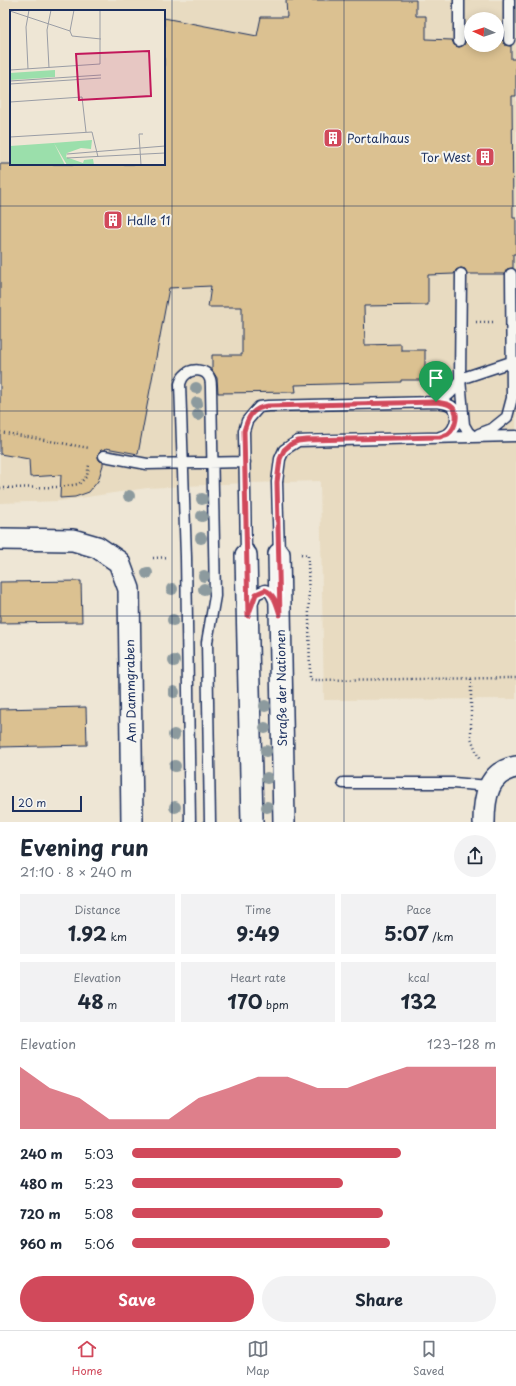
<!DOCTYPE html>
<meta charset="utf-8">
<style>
:root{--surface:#fff;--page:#f2f2f3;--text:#1f2937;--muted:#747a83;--line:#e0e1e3;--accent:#d1495b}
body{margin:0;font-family:"Playpen Sans",sans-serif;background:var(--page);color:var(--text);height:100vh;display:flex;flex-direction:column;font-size:15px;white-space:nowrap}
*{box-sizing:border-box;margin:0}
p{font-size:13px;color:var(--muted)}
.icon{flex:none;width:22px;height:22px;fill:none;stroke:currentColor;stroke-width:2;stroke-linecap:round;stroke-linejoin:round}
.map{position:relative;height:822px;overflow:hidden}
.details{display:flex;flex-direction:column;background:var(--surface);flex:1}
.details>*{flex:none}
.needle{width:26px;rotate:273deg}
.tools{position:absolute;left:464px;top:12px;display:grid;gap:8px}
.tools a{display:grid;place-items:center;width:40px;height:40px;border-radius:50%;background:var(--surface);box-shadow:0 2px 10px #0003;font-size:20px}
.scale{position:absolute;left:12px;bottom:10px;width:70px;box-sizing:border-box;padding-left:4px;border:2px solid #1b2f5e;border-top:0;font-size:11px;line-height:14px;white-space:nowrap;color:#1b2f5e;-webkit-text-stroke:3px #f6f6f2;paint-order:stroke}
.pin{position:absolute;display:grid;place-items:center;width:34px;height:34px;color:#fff;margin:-41px -17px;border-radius:50% 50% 50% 0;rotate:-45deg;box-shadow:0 0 4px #0007}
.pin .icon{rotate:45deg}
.round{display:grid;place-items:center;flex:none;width:42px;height:42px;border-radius:21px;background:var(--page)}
.overview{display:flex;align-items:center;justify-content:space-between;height:68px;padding:0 20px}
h1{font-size:22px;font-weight:700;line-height:30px}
.metrics{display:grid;grid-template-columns:repeat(3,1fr);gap:6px;height:68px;padding:4px 20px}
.metrics div{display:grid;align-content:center;border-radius:0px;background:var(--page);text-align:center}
.metrics b{font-size:20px;font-weight:700}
.metrics small{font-size:11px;font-weight:400}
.metrics p{font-size:11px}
.chart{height:112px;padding:8px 20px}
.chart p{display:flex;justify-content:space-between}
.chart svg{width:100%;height:72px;margin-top:4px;fill:var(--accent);opacity:.7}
.cta{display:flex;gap:8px;margin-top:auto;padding:8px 20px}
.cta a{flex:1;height:46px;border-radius:24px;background:var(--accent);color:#fff;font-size:16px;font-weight:700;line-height:46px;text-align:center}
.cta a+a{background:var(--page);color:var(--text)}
ul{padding:0 20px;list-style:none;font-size:13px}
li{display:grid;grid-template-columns:64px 48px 1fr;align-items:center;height:30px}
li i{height:10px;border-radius:5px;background:var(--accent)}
.menu{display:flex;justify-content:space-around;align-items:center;height:56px;border-top:1px solid var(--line);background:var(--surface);font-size:11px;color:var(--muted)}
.menu a{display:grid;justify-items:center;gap:2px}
.menu .selected{color:var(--accent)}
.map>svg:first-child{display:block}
</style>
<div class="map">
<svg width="516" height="822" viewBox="0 0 516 822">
<rect width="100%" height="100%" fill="#eee6d5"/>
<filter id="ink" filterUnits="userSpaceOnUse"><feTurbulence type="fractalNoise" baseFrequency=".025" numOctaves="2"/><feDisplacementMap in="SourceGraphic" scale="8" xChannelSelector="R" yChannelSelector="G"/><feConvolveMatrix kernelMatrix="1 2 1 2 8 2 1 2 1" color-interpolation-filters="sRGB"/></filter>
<g filter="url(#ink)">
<!-- built -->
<path fill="#e8dbc1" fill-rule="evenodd" d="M 0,0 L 516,0 L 516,699 L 324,700 L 320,481 L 245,483 L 147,488 L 60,501 L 0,503 ZM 11,11 L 164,11 L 164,164 L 11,164 ZM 471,19 L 497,19 L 497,45 L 471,45 Z"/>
<!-- building -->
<path fill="#dbc191" stroke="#1b2f5e" d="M 286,0 L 416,0 L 416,16 L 426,16 L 426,39 L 452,40 L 454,45 L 459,47 L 464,45 L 466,40 L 471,40 L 471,45 L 497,45 L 497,40 L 503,40 L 505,45 L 511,46 L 511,59 L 516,59 L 516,96 L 512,96 L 513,218 L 516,218 L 516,254 L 513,254 L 513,268 L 507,269 L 505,274 L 467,274 L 465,269 L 461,268 L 456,270 L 454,274 L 428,275 L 428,305 L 364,306 L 365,345 L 401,344 L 401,350 L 425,350 L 425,380 L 401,380 L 401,382 L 295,385 L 296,392 L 218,393 L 217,378 L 212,370 L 212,355 L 242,355 L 242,307 L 208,307 L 211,286 L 169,288 L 138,454 L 106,448 L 105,450 L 101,450 L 99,452 L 98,458 L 100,461 L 103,462 L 103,465 L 98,481 L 89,492 L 75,497 L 60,498 L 61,475 L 30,477 L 29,459 L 0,454 L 0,164 L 164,164 L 164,18 L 257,36 L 261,17 L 287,17 Z
M 81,581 L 82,622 L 0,623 L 0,582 Z
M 86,707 L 87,745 L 0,747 L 0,709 Z"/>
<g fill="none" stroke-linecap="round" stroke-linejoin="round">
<!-- lane casing -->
<g stroke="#1b2f5e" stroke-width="13">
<path id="lane" d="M 459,0 L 459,41
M 509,0 L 509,40
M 461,274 L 460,379 L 464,425 L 468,432 L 474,437
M 436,402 C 448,397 454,391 460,379 L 511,362 L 516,362
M 479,434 L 492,429 L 507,417 L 512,398 L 511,274
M 104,456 L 147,464 L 245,462
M 279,554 L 277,482 L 280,459 L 284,450 L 298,441 L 516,436
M 246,555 L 244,431 L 247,421 L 259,407 L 268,406 L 436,402 C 441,403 447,403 451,406 C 460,412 456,428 448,434 C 446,435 443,436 440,437
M 252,604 L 256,594 L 265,590 L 270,592 L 275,602
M 343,783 L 453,783 L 489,786
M 190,822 L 186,557 L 180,384 C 181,381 182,378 184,376 C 191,368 206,368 210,379 C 211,382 211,386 211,389 L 215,596 L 207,642 L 210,822"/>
</g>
<!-- street casing -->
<g stroke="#1b2f5e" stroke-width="24">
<path id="street" d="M 0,539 L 73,540 L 97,547 L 119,562 L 129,589 L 132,822
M 279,554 L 284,822
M 246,555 L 252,822
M 484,822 C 484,797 488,772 516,767"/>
</g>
<!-- path -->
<path stroke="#1b2f5e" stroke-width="2.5" stroke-dasharray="1 3" stroke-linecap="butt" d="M 476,322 L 495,322
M 0,432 L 89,448
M 0,488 L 60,487 L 79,484 L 87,476 L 89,465
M 301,554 L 308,555 L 308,559 L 310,679 L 313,680 L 516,678
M 153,558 L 169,557
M 471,679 L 471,738 L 480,761"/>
<!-- lane -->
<use href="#lane" stroke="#f6f6f2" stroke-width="10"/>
<!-- street -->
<use href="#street" stroke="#f6f6f2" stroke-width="21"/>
</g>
<!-- trees -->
<g fill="#8c9a9e">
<circle cx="196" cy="388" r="6"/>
<circle cx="197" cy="403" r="6"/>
<circle cx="198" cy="415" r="6"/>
<circle cx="129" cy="496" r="6"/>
<circle cx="202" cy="499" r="6"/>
<circle cx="202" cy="516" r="6"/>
<circle cx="201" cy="538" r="6"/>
<circle cx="147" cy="573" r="6"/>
<circle cx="204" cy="576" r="6"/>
<circle cx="172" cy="589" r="6"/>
<circle cx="204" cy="589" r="6"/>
<circle cx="173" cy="620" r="6"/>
<circle cx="174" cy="661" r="6"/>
<circle cx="174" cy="692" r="6"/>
<circle cx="265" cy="706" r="6"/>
<circle cx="265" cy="728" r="6"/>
<circle cx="174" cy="735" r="6"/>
<circle cx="266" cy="751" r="6"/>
<circle cx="175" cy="766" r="6"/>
<circle cx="267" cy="778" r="6"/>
<circle cx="175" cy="807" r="6"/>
<circle cx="267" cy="807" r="6"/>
</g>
</g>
<g fill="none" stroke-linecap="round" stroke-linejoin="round" filter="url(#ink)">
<!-- route casing -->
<g stroke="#fff" stroke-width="8">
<path id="route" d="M 436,402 C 441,403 447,403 451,406 C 460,412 456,428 448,434 C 446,435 442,436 440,437 L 307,440 L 298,441 L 291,444 L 284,450 L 280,459 L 277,482 L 280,615 C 277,606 275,594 265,590 L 256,594 L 248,616 L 244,431 C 248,417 252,408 268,406 Z"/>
</g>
<!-- route -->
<use href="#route" stroke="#d1495b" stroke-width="5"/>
</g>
<!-- grid -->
<path fill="none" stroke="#1b2f5e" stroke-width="1" stroke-opacity="0.55" d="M 172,0 L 172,822M 344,0 L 344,822M 0,206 L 516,206M 0,411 L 516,411M 0,616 L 516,616"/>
<!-- icons -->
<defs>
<g id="building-square" transform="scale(1)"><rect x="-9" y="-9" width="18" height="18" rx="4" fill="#d1495b" stroke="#f6f6f2"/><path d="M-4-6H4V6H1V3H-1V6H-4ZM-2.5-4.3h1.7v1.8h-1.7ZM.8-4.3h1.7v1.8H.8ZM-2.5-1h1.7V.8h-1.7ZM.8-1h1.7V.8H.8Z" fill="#fff"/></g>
</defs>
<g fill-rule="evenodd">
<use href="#building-square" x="333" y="138"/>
<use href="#building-square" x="485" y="157"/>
<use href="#building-square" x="113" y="220"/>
</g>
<g text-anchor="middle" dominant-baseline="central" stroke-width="4" stroke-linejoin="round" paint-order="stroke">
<!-- poi labels -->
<g font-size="12" fill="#1b2f5e" stroke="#f6f6f2" text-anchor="start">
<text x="347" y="138">Portalhaus</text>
<text x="471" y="157" text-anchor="end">Tor West</text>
<text x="127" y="220">Halle 11</text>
</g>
<!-- street labels -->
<g font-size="12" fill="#1b2f5e" stroke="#f6f6f2">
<text transform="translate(281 688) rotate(-91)">Straße der Nationen</text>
<text transform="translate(130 691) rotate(-91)">Am Dammgraben</text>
</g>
</g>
<!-- overview -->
<g transform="translate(10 10)">
<rect width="155" height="155" fill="#eee6d5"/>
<path d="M 45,60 L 45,67 L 0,70 L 0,63 ZM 82,130 L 81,139 L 71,138 L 57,143 L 56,147 L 73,153 L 74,150 L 83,149 L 84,155 L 57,155 L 44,133 L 55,155 L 0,155 L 0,136 L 43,133 Z" fill="#9bdfab"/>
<path fill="none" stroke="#9a9da5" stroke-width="1" d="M 0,1 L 60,21M 60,21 L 62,26 L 91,29M 60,21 L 64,0M 39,58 L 37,20 L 41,0M 18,59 L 16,17 L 19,0M 0,60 L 90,54 L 90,0M 0,71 L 91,65M 0,74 L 91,68M 0,92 L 72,87 L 76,122M 0,127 L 82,122 L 88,147M 57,144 L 155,136M 57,148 L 155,143M 131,155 L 129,124 L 133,124"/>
<path fill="#c2185b" fill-opacity="0.15" stroke="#c2185b" stroke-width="2" d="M 139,41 L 141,86 L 69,90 L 66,44 Z"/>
<rect width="155" height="155" fill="none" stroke="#1b2f5e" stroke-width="2"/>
</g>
</svg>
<div class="tools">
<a><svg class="needle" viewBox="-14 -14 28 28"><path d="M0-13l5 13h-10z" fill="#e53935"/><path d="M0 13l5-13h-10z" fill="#747a83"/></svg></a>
</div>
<div class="scale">20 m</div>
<div class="pin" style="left:436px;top:402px;background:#1e9e55"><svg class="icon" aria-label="arrive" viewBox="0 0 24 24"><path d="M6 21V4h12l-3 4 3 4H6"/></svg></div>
</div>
<section class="details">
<div class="overview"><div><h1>Evening run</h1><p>21:10 · 8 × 240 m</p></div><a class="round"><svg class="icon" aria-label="share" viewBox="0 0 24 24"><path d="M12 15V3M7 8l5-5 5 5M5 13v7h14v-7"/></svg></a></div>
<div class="metrics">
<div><p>Distance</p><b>1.92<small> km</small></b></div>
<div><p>Time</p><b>9:49</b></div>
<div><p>Pace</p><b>5:07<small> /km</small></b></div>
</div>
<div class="metrics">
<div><p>Elevation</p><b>48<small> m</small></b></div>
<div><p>Heart rate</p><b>170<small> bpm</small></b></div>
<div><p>kcal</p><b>132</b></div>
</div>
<div class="chart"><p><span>Elevation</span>123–128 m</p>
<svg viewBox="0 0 160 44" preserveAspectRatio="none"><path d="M0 44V6L10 19L20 25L30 38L40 38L50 38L60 25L70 19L80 12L90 12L100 19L110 19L120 12L130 6L140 6L150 6L160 6V44z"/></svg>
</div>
<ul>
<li><b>240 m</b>5:03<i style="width:74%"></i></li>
<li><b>480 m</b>5:23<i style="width:58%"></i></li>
<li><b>720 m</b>5:08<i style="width:69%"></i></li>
<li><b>960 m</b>5:06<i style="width:71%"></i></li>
</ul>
<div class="cta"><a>Save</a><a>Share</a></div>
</section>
<nav class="menu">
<a class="selected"><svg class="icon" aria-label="home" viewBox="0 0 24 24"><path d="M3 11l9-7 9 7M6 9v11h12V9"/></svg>Home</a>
<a><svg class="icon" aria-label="map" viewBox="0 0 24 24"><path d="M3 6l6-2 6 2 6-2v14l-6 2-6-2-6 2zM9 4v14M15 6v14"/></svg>Map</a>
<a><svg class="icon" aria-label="saved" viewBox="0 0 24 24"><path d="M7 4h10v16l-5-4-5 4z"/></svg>Saved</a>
</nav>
